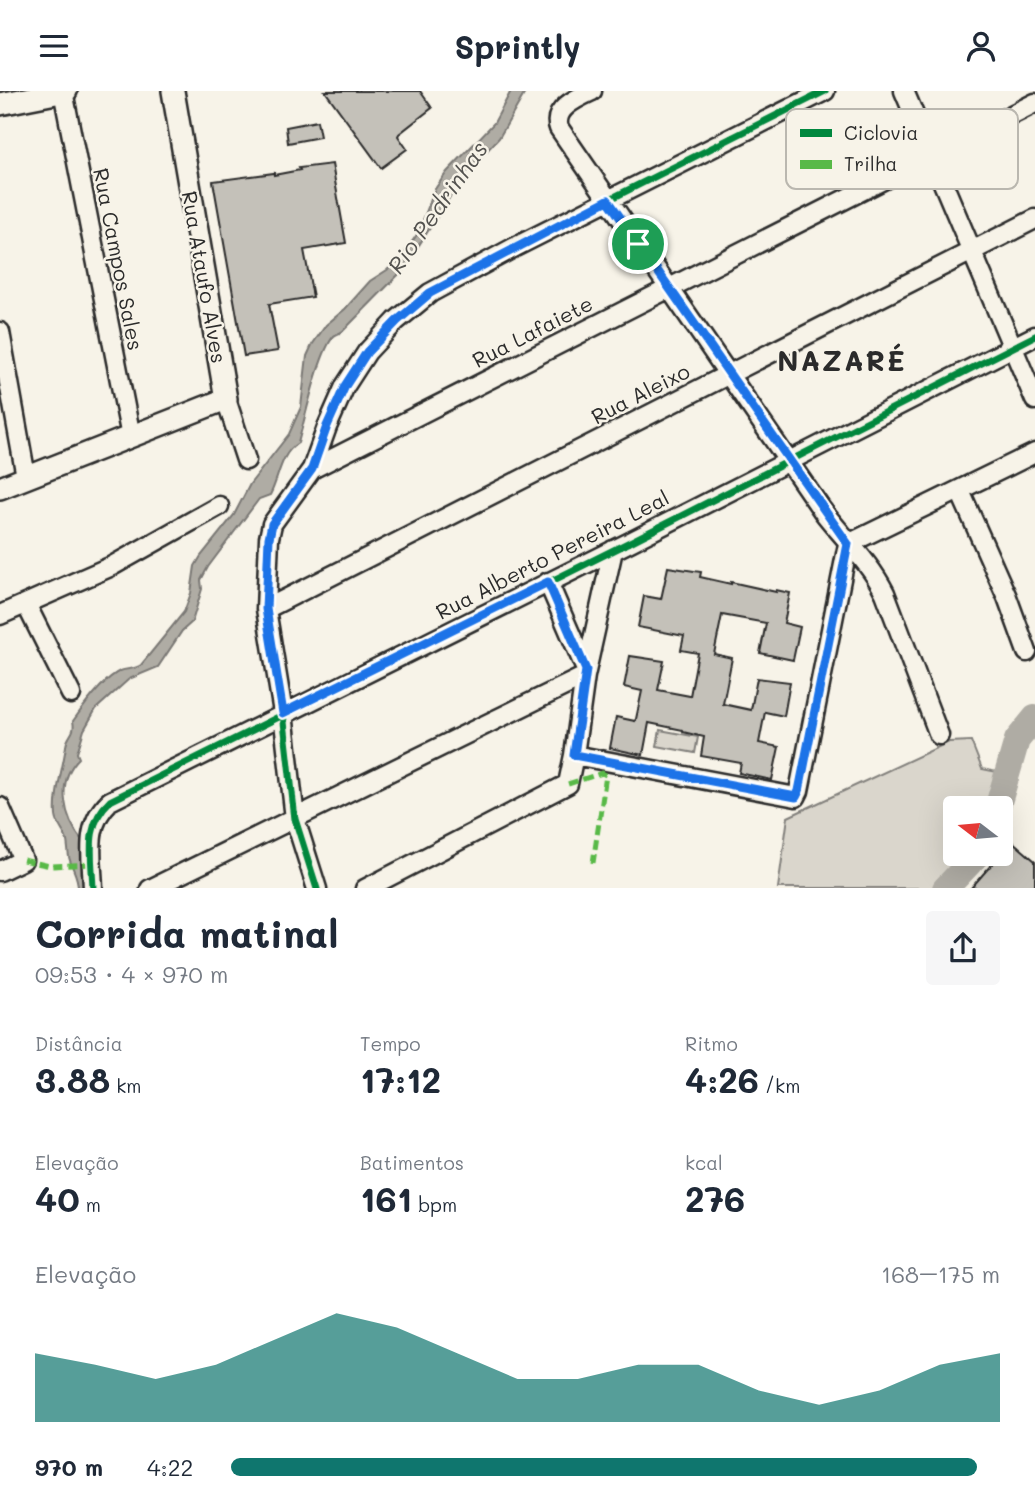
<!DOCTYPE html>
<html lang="pt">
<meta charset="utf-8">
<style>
:root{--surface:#fff;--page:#f6f6f7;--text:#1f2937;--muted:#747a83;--accent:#0f766e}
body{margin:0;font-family:Mali,sans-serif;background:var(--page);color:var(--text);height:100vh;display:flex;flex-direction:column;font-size:26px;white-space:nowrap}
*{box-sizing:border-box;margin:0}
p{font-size:23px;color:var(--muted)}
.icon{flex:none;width:38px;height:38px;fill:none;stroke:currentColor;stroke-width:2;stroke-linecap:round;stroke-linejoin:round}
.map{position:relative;height:797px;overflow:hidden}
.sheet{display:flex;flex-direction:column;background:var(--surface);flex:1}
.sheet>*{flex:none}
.needle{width:46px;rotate:286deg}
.controls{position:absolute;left:943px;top:705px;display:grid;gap:14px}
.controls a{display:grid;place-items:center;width:70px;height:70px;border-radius:7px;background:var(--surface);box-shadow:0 7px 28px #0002;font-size:35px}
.pin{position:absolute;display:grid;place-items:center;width:60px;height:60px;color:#fff;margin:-30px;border:4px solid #fff;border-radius:50%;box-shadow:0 2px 7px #0007}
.round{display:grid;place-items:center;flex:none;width:74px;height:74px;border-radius:7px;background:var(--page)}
.overview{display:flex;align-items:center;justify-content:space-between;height:119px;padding:0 35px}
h1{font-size:38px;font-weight:800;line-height:52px}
.figures{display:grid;grid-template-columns:repeat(3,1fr);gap:10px;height:119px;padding:7px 35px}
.figures div{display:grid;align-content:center}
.figures b{font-size:35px;font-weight:800}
.figures small{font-size:19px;font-weight:400}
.figures p{font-size:19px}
.chart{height:196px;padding:14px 35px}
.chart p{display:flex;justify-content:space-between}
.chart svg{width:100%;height:126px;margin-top:7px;fill:var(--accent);opacity:.7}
ul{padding:0 35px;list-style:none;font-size:23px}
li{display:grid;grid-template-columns:112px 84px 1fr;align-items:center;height:52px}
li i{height:18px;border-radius:9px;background:var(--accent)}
header{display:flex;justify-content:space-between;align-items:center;height:91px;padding:0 35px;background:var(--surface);font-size:32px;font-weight:800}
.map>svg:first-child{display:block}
</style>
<header><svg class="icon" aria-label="menu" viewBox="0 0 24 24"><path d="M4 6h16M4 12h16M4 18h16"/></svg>Sprintly<svg class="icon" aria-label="person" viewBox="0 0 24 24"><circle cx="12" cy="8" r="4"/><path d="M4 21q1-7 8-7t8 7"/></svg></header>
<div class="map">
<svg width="1035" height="798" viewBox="0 0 1035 798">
<rect width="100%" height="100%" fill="#f7f3e8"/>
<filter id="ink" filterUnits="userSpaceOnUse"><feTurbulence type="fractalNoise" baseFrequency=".0143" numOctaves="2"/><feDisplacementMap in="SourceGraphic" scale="14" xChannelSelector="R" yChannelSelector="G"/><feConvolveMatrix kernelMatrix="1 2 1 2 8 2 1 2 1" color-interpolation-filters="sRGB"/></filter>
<g filter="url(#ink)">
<!-- green -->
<path fill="#dad6cc" stroke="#82807c" stroke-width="2" d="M 660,639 L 698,646 L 695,662 L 657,655 Z
M 971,650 L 982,678 L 1007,683 L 997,717 L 956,718 L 956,763 L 978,763 L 945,797 L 778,797 L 788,726 L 949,651 Z"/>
<!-- water -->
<path fill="#afaca4" stroke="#7a7874" stroke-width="2" d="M 511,0 L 526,0 L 499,47 L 464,84 L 403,179 L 343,240 C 342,241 335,244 334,245 C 319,261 305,328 298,352 C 280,363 279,387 270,404 L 259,408 L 208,476 L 201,489 L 202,498 L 192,531 L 182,540 L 158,576 L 129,588 L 96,618 L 84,639 L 77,662 L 79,667 C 55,691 64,727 83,751 L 81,767 L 87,797 L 78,797 C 78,785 72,778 69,766 C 68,761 68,755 67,750 C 65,741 57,735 56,725 C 54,702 63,678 66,655 C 67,644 76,643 73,630 C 83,616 104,587 120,580 C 128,577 134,579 141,574 L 184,521 L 191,502 L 195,475 L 201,465 L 234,424 L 250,393 L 289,343 L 301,316 L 307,265 L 312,254 L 326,234 L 345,218 L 370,190 L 387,179 L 400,168 L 418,142 L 435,98 L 447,81 L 494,32 Z"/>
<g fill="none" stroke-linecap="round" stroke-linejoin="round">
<!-- river -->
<path stroke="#afaca4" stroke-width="26" d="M 997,718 L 1017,649 L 1035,627
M 945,798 L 978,763"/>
</g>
<!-- building -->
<path fill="#c4c1b9" stroke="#2b2b2b" stroke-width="2" d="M 325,0 L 420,0 L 432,17 L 399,43 L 398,45 L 407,58 L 381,77 Z
M 317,30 L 320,46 L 288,52 L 286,36 Z
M 332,73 L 346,152 L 304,159 L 313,206 L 269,213 L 278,260 L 244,265 L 213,90 L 274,82 L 274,84 L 300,79 L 299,77 Z
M 668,476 L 701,481 L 700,486 L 731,493 L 731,491 L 776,501 L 776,499 L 790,502 L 784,532 L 800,536 L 793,569 L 760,562 L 766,532 L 722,524 L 714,563 L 732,567 L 723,613 L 751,619 L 757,587 L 790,591 L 784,625 L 765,621 L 759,652 L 779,656 L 772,689 L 739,682 L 741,672 L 701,665 L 704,646 L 683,641 L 683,639 L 649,632 L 643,664 L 610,657 L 616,626 L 635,630 L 636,628 L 642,600 L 624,596 L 630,565 L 664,570 L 658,599 L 690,605 L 698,562 L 681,559 L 684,545 L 638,536 L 644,505 L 661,508 Z
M 1012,750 L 1035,770 L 1035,797 L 971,797 Z"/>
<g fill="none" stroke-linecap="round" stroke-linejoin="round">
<!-- minor casing -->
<g stroke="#2b2b2b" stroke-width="23">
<path id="minor" d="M 63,0 L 131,346
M 592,0 C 577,7 552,18 559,37 L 822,419 C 843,447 869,470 885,502 L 939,644
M 904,0 L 1035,309
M 0,241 L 26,386
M 226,308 L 246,369
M 312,378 L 1035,12
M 960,400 L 1007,506 L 1027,561
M 613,459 L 585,585 L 574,664 L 796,706 L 799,700 L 848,453 L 1035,362
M 548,491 L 586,579
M 26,513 L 71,603
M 266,518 L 1035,128
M 0,524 L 112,475 L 219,415
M 0,716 L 23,769 L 0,780
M 93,798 C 92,764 84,734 110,710 L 632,450 L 1035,245
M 150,798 L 585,585
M 317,798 L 295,728 L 283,622 L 266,518 L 269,447 L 272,433 L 312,378 L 327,336 L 345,295 L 367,261 L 396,230 L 430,202 L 515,156 L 825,0
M 365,798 L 568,693 L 574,664"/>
</g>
<!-- tertiary casing -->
<g stroke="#2b2b2b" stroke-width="26">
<path id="tertiary" d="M 0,13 L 66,0
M 0,397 L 226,308 L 173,0"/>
</g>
<!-- minor -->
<use href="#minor" stroke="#f7f3e8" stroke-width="18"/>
<!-- tertiary -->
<use href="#tertiary" stroke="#f7f3e8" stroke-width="21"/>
<!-- quiet -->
<path stroke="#58b947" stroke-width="5" stroke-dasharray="10 5" stroke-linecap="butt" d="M 568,693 L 602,682 L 606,684 L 593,772
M 23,769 L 50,775 L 92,773"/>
<!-- cycleway casing -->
<g stroke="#f7f3e8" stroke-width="11">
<path id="cycleway" d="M 93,798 C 92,764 84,734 110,710 L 632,450 L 1035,245
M 317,798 L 295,728 L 283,622 L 266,518 L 269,447 L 272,433 L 312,378 L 327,336 L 345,295 L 367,261 L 396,230 L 430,202 L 515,156 L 825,0"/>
</g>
<!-- cycleway -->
<use href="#cycleway" stroke="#00873e" stroke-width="7"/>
</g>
</g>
<g fill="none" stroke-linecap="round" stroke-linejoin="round" filter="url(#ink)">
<!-- route casing -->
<g stroke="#fff" stroke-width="14">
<path id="route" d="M 608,109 L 848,453 L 799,700 L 796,706 L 574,664 L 586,579 L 548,491 L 283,622 L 266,518 L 269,447 L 272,433 L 312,378 L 327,335 L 345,295 L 367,261 L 397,230 L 430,202 Z"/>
</g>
<!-- route -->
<use href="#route" stroke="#1a73e8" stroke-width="9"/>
</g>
<g text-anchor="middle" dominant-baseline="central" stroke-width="5" stroke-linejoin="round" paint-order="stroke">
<!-- street labels -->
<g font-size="21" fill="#2b2b2b" stroke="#f7f3e8">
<text transform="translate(119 168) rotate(79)">Rua Campos Sales</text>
<text transform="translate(205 186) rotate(80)">Rua Ataufo Alves</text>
<text transform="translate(532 240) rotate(-27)">Rua Lafaiete</text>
<text transform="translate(640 302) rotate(-27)">Rua Aleixo</text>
<text transform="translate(552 463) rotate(-27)">Rua Alberto Pereira Leal</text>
</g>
<!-- water labels -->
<g font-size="23" font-style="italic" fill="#53524f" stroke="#f7f3e8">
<text transform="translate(437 116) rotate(-55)">Rio Pedrinhas</text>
</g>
<!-- district labels -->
<g font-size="28" font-weight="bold" letter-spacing="2" fill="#2b2b2b" stroke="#f7f3e8">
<text x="842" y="269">NAZARÉ</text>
</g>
</g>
<!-- legend -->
<rect x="786" y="18" width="232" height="80" rx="10" fill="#f7f3e8" stroke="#bab7af" stroke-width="2"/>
<rect x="800" y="38" width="32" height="8" fill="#00873e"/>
<rect x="800" y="69" width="32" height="9" fill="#58b947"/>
<g font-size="19" fill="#2b2b2b">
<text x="844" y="49">Ciclovia</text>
<text x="844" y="80">Trilha</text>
</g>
</svg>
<div class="controls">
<a><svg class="needle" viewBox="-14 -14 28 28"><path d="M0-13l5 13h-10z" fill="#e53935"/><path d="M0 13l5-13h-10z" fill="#747a83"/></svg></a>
</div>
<div class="pin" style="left:638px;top:153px;background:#1e9e55"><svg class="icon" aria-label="arrive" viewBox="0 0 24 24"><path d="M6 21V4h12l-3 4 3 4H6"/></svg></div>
</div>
<section class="sheet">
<div class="overview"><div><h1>Corrida matinal</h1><p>09:53 · 4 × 970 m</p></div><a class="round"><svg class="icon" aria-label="share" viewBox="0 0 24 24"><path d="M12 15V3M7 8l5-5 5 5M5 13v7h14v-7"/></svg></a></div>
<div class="figures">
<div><p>Distância</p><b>3.88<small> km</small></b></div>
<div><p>Tempo</p><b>17:12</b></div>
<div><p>Ritmo</p><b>4:26<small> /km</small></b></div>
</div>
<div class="figures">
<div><p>Elevação</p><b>40<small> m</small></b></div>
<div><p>Batimentos</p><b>161<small> bpm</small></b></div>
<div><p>kcal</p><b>276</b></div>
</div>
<div class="chart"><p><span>Elevação</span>168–175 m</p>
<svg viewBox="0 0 160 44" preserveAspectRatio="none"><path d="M0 44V20L10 24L20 29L30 24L40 15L50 6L60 11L70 20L80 29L90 29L100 24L110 24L120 33L130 38L140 33L150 24L160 20V44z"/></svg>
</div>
<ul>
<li><b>970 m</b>4:22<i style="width:97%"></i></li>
</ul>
</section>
